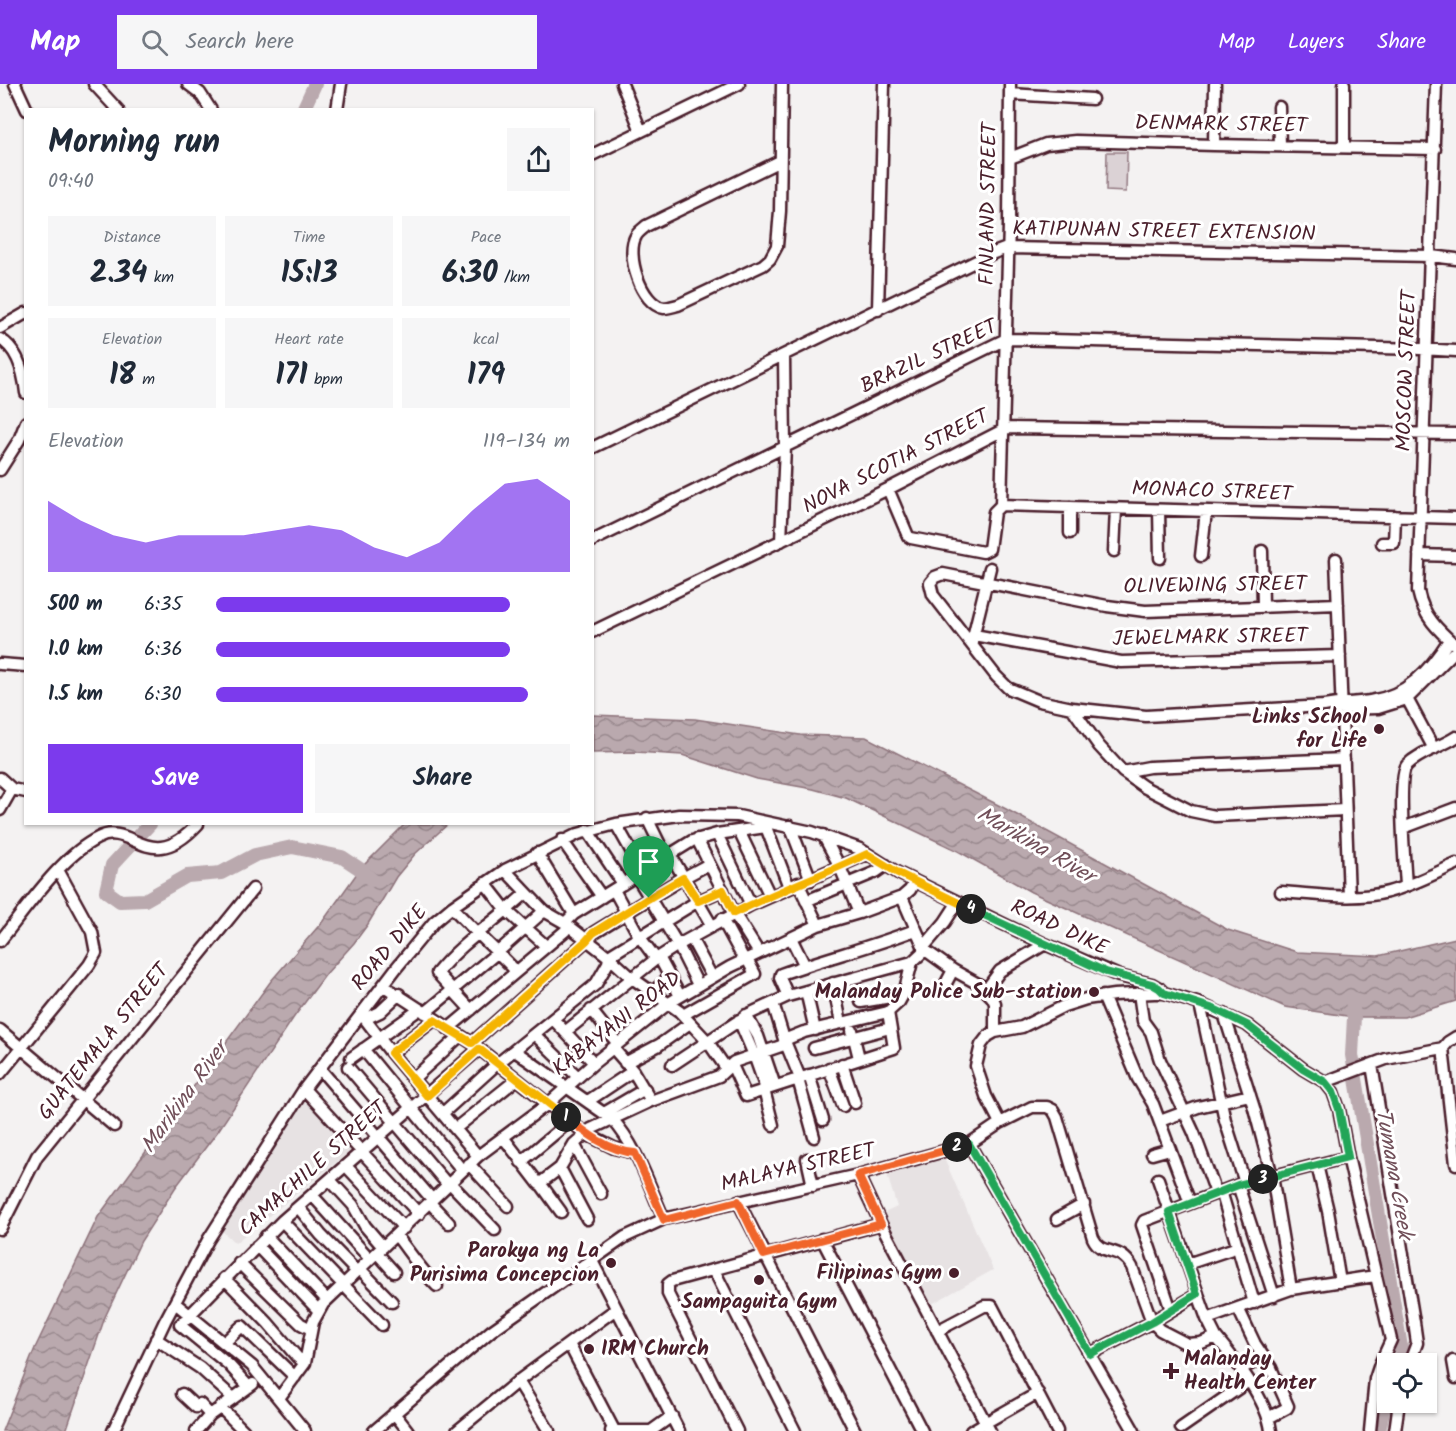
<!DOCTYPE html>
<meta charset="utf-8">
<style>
:root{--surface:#fff;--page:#f6f6f7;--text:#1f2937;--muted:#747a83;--accent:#7c3aed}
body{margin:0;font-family:Kalam,sans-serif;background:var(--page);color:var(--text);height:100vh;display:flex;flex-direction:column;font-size:22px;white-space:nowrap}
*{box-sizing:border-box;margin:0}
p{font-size:20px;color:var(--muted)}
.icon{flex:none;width:33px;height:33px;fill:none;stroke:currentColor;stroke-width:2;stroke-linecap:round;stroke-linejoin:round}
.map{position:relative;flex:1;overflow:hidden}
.panel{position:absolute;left:24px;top:24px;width:570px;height:717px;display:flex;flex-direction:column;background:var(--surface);border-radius:0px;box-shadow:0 2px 4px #0004}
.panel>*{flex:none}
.fabs{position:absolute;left:1377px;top:1269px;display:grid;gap:12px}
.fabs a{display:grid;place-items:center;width:60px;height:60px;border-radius:0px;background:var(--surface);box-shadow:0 2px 4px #0004;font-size:30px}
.pin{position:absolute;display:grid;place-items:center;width:51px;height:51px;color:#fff;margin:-62px -26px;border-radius:50% 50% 50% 0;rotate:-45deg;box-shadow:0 0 6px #0007}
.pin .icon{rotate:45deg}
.km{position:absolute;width:30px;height:30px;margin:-15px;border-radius:50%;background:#222;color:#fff;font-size:16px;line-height:30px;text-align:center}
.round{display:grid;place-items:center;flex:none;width:63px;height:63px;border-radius:0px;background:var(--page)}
.head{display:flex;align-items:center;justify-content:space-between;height:102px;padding:0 24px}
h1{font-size:33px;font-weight:700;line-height:45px}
.stats{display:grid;grid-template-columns:repeat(3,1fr);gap:9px;height:102px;padding:6px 24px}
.stats div{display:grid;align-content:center;border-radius:0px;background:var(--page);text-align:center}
.stats b{font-size:30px;font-weight:700}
.stats small{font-size:16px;font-weight:400}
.stats p{font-size:16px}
.chart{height:168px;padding:12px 24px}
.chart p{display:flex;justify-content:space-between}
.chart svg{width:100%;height:108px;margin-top:6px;fill:var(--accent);opacity:.7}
.cta{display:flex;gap:12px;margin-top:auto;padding:12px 24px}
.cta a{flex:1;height:69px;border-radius:0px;background:var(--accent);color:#fff;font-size:24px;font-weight:700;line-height:69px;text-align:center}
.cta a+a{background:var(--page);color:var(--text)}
ul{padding:0 24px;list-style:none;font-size:20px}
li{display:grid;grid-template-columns:96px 72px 1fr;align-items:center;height:45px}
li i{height:15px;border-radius:8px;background:var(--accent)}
header{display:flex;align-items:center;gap:36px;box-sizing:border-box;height:84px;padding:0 30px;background:var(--accent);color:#fff}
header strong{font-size:28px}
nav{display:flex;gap:33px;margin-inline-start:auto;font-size:21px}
.search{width:420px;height:54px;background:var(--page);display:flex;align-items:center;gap:15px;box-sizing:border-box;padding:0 21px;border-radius:0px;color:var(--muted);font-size:22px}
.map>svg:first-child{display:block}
</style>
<header>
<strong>Map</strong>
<div class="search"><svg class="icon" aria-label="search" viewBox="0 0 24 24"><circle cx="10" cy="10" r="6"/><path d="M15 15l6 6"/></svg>Search here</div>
<nav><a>Map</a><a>Layers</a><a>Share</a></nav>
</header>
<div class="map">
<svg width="1456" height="1347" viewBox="0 0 1456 1347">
<defs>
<pattern id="water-waves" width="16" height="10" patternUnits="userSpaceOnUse" patternTransform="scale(1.5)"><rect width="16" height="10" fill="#baa9ae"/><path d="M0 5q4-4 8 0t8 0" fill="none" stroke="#99898e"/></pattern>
</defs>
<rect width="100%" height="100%" fill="#f4f2f2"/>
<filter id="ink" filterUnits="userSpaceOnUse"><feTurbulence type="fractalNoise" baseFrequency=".0167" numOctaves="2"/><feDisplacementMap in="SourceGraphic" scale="12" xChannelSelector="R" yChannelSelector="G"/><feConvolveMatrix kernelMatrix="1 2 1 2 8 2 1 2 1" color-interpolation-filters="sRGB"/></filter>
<g filter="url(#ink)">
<!-- built -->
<path fill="#e7e2e3" d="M 303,1009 L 355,1063 L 235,1159 L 219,1144 Z
M 943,1072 L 993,1186 L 928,1222 L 880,1131 L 897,1123 L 886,1087 Z"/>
<!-- park -->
<path fill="#dbd2d5" stroke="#927880" stroke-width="1.5" d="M 1107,68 L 1127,68 L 1126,108 L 1106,107 Z"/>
<!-- water -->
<path fill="url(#water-waves)" stroke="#8d727a" stroke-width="1.5" d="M 593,631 L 695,635 L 800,651 L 866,653 L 1006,725 L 1228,846 L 1297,868 L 1378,872 L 1456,854 L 1456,917 L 1404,933 L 1354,933 L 1285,923 L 1031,808 L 958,767 L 846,714 L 813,705 L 757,695 L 682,671 L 636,668 L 593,669 Z
M 405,740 L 448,740 L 415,770 L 396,793 L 368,840 L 354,859 L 326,890 L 294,933 L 218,1047 L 175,1104 L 141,1157 L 105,1233 L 66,1347 L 2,1347 L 35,1264 L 98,1133 L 271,897 L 323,837 L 360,785 Z"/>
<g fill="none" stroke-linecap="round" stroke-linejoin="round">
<!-- river -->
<path stroke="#baa9ae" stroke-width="14" d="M 303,26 L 315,0
M 150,740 L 112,781 L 106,807 L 120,817 L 145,816 L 187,792 L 221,789 L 255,771 L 292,763 L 342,773 L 360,785 L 372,796
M 1352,916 L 1354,933 L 1352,971 L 1402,1269 L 1396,1280
M 1379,1347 L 1388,1302"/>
<!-- minor casing -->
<g stroke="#4a1f2b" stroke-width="15">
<path id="minor" d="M 15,0 L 27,26
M 94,0 L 118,26
M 188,0 L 200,9 L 211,26
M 622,0 L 641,47
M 1436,0 L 1418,507 C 1423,532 1438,546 1456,562
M 1010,10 L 1092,15
M 1279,23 L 1280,62
M 337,26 L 341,0
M 1214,61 L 1215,0
M 1344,63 L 1344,0
M 592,71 L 739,0
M 1010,74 L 1046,60 L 1076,57 L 1214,61 L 1435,65
M 780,77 L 646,142 C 643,145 638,148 636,152 C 625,170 641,221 664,224 C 668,224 674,222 678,221 L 763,181 L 770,175 L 777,162 L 780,127 L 782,0
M 878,226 L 884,0
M 0,244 L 26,229
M 0,255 C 18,265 24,290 26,309
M 592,364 L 991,170 L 1007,164 L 1431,172 L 1456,175
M 0,386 L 19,356 L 26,338
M 888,405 L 908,452 L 911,454 L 983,468 L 989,465 L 994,428 L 1001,421
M 1001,421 L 1456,434
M 1001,421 L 1009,141 L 1010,0
M 1159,426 L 1160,474
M 1070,449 L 1070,423
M 592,457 L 1006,255 L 1421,265 L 1456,267
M 781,457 L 785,363 L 784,271
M 1382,459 L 1394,459 L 1395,432
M 1114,467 L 1116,425
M 1262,467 L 1263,522
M 1419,471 L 1456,472
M 1201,472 L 1206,427
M 1336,475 L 1349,812
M 1338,520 L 1145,527 L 1107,522 L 943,490 L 935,493 L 930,499 L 933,511 L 996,592 L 1008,604 L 1039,617 L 1072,624 L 1146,632 L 1324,622 C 1339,619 1354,619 1370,617 C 1407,612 1430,586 1449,556
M 592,548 L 888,405 L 1007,344 L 1456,350
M 974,551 L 1121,578 L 1340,572
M 972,557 L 990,484
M 0,580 L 26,582
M 1404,609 L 1434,665
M 1072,624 L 1099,662 L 1123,688 L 1144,703 L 1191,727 L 1215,732 L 1345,726
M 1337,625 L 1378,624 L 1407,615 L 1456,566
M 1123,688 L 1149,683 L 1344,675
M 0,694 L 12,705 L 26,708
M 0,726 L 12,705
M 647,734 L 666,773
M 766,739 L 766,743 L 789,803
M 616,740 L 643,788
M 790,742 L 811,796
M 1403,744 L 1456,724
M 587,746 L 623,800
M 739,747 L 770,812
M 717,750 L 751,821
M 823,751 L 840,783 L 859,829
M 697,755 L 734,829 L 759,869
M 562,756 L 602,813
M 537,769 L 574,830
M 670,770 L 712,842
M 505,786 L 544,827 L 565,839 L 609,873 L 632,894 L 679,927 L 708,958 L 726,984
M 637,793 L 678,861 L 698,901
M 485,799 L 507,827 L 546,862
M 798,799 L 818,841
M 1406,802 C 1405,783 1397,691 1407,681 C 1420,668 1441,663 1456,653
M 614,806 L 639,852 L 656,875
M 1281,808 C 1315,810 1354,817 1388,808 C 1411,802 1434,790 1456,780
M 902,813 L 925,866 L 953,886 L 980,901 L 992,913 L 995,919 L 995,948
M 806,817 L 876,788 L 886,781
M 452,823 C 473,846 495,865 516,887
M 565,839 L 574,830 L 692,757 L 717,750 L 766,743
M 691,854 L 712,893
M 791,854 L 805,882
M 0,857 C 26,825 61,772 98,754 C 132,736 149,793 198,740
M 923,864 L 945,838 L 958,818
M 659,873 L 680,912
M 833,899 L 841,939
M 945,901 L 953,886
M 384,902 L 472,959 L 586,1050 L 614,1064 L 635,1069
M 986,906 L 1000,887 L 1045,860
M 806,907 L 815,946
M 652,909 L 669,893
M 1139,909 L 1143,937 L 1151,948 L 1160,976 L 1194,1049 L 1216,1109
M 788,912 L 780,894 L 781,890 C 826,874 871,863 915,846
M 1103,912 L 1138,995 L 1153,1020 L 1190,1119
M 861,918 L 903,911
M 773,919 L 784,955 L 800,994
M 1200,920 L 1225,1036 L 1245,1099
M 471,926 L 437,889 C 462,858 497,836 526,809
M 591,926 L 618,960
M 425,929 L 498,868 L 544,827
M 361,930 L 365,935 L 380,928 L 399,910
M 1224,930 L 1254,1024 L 1272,1092 L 1291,1205
M 683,931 L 755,890 L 748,877 L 742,872 L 722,835
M 746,931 L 758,952 L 775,1002
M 365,935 L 391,969 L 478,1072
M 554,936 L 594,979
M 739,936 L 754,971 L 766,1005
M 448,945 L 565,847 L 568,842
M 0,946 L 114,1042
M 852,946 L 859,974
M 565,948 L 656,875 L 678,861 L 751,821 L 867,770
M 535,951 L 578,993
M 472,959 L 586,857 L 593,849 L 683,794 L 709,780
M 613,964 L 633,987 L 651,1017
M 814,964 L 890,944
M 1443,964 L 1456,1080
M 363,965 L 462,1086
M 515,967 L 612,1035 C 637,1062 649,1102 664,1135
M 391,969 L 434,936
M 351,974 L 420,925
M 625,979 L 659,961 L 690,939
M 842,980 L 855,1019
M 672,981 L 749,930 L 788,912 L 912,878
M 732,981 L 746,1012 L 894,964 L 888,928
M 1372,981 L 1414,1238 L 1417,1259 L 1409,1280
M 348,983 L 448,1101
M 829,984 L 843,1022
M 320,985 L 430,1113 L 432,1121 L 449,1139
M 0,990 L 89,881 L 96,869 L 92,848 L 58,786
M 809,991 L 823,1036
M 413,995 L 460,952
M 798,995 L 814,1053
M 1325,998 L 1386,975 L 1443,964 L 1448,958 L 1456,953
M 304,1005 L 419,1130
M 764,1006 L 773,1041
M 588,1017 L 633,987
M 443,1029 L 497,980 L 596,900 L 608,879 L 609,873 L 612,870 L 698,817 L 723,806
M 604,1029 L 645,1005
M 1160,1037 L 1198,1023 L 1250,1011
M 1000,1039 L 986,1012 L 976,982 L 981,961 L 988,952 L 995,948 L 1022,943 L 1064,922 L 1086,915 L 1114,911 L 1154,909 L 1164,909 L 1200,920 L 1247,941 L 1303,985 L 1325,998 L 1333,1008 L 1339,1025 L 1348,1073 L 1391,1256 L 1380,1280 L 1375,1295 L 1370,1347
M 456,1044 L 516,996
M 503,1053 L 539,1100 L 560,1084 L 574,1060 L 591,1045 L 651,1017 L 719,992 L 734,978 L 781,962 L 789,954 L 804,948 L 888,928 L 899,918 L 904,909 L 912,878 L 925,866
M 574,1060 L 601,1110
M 969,1060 L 1134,1347
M 1152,1070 L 1170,1065
M 807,1075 L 813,1102
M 521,1078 L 570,1037
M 469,1080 L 508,1122
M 1317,1081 L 1328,1127 L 1340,1198
M 346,1082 L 404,1144
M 560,1084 L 587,1135
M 858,1091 L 881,1140 L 990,1347
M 1158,1095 L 1198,1210 L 1207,1235 L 1216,1253
M 330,1096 L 353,1121 L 365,1142 L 383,1163
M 450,1099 L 495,1146
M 540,1099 L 561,1128
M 1238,1101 L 1274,1212
M 1221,1107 L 1254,1219
M 312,1111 L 370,1175
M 738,1117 L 855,1347
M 298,1123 L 321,1151 L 357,1188
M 1057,1135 L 1084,1120
M 282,1137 L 382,1241
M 0,1145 L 37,1072 L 253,805
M 396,1151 C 410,1169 421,1186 437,1202
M 266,1152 L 327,1216
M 822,1155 L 922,1347
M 257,1162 L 318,1226
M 377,1169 L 394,1188
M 591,1175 L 679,1347
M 239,1179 L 301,1240 L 311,1245
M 1187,1180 L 1238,1163
M 360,1185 L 392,1218
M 714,1186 L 795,1347
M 224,1194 L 268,1239 L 297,1273 L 305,1279
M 175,1219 L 252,1282 L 305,1347
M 1238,1224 L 1255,1260 L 1271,1284 L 1288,1322 L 1287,1324 L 1268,1334
M 1171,1226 L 1142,1141 L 1144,1137 L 1238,1101 L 1348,1073
M 1207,1235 L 1291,1205 L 1375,1192
M 937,1247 L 984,1222 L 992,1222 L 1057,1347
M 156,1255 L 200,1284 L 232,1313
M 224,1259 L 242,1242 L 295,1293
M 569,1260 L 614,1346
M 1090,1270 L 1152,1238 L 1198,1210
M 1453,1277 L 1456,1294
M 1242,1284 L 1264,1274
M 518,1297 L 549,1347
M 249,1303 L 229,1281 L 180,1241 L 282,1137 L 479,965
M 182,1310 L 196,1323 L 200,1320 L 210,1331
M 279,1314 L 305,1279 L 313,1238 L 323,1220 L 478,1072 L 549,1019 L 594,979 L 669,919 L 730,883 L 818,841 L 859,829 L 902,813 L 910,806 L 915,797
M 220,1323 L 244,1347
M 394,1329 L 408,1347
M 1181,1344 L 1249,1297
M 113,1347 L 165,1237 L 208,1156 L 304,1005 L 397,883 L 434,838 L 452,823 L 505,786 L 578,750 L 616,740 L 679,731 L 738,732 L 812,748 L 860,765 L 898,789 L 1045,860 L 1119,892 L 1152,900 L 1159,904 L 1164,909
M 196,1347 L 210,1331 L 253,1300
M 374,1347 L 491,1247 L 625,1153 L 664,1135 L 858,1091 L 969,1060 L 1000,1039 L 1032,1023 L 1047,1023 L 1053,1026 L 1057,1033 L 1093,1154 C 1102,1173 1120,1161 1132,1183 L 1152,1238 L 1160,1246 L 1187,1260 L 1201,1259 L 1216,1253 C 1235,1276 1268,1317 1271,1347
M 457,1347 L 518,1297 L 616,1225
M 611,1347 L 651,1347
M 651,1347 L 672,1332
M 737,1347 L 668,1210 L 668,1200 L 672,1197 L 881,1140
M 971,1347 L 1038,1309
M 1395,1347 L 1399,1318"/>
</g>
<!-- minor -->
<use href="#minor" stroke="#fff" stroke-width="10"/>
</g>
</g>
<g fill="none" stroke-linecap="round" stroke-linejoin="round" filter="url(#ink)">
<!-- split-1 casing -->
<g stroke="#fff" stroke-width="12">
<path id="split-1" d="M 566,1033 L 479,965 L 427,1012 L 391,969 L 434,936 L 472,959 L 586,857 L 593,849 L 649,814"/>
</g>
<!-- split-2 casing -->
<g stroke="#fff" stroke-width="12">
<path id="split-2" d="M 566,1033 C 586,1049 608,1067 635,1069 L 664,1136 L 738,1117 L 764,1171 L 881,1140 L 858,1091 L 957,1063"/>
</g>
<!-- split-3 casing -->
<g stroke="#fff" stroke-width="12">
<path id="split-3" d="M 957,1063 L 969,1060 L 1090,1270 L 1152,1238 L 1197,1210 L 1169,1128 L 1238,1101 L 1263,1095"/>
</g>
<!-- split-4 casing -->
<g stroke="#fff" stroke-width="12">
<path id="split-4" d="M 971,825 L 1106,888 L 1152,900 L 1159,904 L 1164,909 L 1214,925 L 1247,941 L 1303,985 L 1325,998 L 1333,1008 L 1339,1025 L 1348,1073 L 1263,1095"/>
</g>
<!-- split-5 casing -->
<g stroke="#fff" stroke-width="12">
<path id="split-5" d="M 649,814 L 683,794 L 698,817 L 723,806 L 734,829 C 778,807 823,791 867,770 L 898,789 L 971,825"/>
</g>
<!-- split-1 -->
<use href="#split-1" stroke="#f5b400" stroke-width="8"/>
<!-- split-2 -->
<use href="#split-2" stroke="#f0652b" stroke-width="8"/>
<!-- split-3 -->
<use href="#split-3" stroke="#22a559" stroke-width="8"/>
<!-- split-4 -->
<use href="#split-4" stroke="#22a559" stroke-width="8"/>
<!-- split-5 -->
<use href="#split-5" stroke="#f5b400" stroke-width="8"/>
</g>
<!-- markers -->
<g fill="#4a1f2b" stroke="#fff" stroke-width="2">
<circle cx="1379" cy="645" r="6"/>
<circle cx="1094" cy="908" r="6"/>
<circle cx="611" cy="1179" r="6"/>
<circle cx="954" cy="1189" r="6"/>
<circle cx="759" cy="1196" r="6"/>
<circle cx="589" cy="1265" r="6"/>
<path d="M1168 1278h6v6h6v6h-6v6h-6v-6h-6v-6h6z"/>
</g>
<g text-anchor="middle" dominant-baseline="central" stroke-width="6" stroke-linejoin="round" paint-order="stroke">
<!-- street labels -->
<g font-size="21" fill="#4a1f2b" stroke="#fff">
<text transform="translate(1221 41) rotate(1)">DENMARK STREET</text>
<text transform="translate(989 120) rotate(-89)">FINLAND STREET</text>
<text transform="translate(1164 148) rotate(1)">KATIPUNAN STREET EXTENSION</text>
<text transform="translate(929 273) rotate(-25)">BRAZIL STREET</text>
<text transform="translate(1407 287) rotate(-88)">MOSCOW STREET</text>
<text transform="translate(896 378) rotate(-27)">NOVA SCOTIA STREET</text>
<text transform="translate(1212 408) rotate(2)">MONACO STREET</text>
<text transform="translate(1215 502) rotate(-1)">OLIVEWING STREET</text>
<text transform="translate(1210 554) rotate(-1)">JEWELMARK STREET</text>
<text transform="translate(1059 844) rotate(25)">ROAD DIKE</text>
<text transform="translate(390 864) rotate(-50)">ROAD DIKE</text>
<text transform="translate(617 940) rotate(-38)">KABAYANI ROAD</text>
<text transform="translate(104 958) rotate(-51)">GUATEMALA STREET</text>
<text transform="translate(798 1084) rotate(-13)">MALAYA STREET</text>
<text transform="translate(313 1085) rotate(-42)">CAMACHILE STREET</text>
</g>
<!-- poi labels -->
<g font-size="21" font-weight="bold" fill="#4a1f2b" stroke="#fff" text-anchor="end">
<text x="1367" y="633">Links School<tspan x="1367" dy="24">for Life</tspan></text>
<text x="1082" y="908">Malanday Police Sub-station</text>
<text x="599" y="1167">Parokya ng La<tspan x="599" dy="24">Purisima Concepcion</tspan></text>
<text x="942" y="1189">Filipinas Gym</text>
<text x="759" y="1218" text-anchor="middle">Sampaguita Gym</text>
<text x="601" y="1265" text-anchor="start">IRM Church</text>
<text x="1184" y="1275" text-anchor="start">Malanday<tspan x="1184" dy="24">Health Center</tspan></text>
</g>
<!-- water labels -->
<g font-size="22" font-style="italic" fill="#714f59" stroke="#fff">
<text transform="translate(1035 762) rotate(30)">Marikina River</text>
<text transform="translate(185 1014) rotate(-54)">Marikina River</text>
<text transform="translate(1393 1090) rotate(80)">Tumana Creek</text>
</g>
</g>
</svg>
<div class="fabs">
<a><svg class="icon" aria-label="locate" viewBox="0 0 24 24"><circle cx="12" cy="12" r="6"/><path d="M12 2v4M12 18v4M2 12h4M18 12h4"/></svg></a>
</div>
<div class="pin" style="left:649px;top:814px;background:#1e9e55"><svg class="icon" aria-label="arrive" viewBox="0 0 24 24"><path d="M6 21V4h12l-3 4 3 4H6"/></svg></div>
<b class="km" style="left:566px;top:1033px">1</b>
<b class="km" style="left:957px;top:1063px">2</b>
<b class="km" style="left:1263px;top:1095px">3</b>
<b class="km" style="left:971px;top:825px">4</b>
<section class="panel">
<div class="head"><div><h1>Morning run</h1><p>09:40</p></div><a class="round"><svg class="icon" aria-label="share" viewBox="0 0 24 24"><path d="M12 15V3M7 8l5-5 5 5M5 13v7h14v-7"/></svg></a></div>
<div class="stats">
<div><p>Distance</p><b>2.34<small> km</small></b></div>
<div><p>Time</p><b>15:13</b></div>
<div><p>Pace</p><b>6:30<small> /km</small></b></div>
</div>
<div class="stats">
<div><p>Elevation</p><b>18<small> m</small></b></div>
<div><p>Heart rate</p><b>171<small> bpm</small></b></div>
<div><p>kcal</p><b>179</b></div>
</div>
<div class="chart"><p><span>Elevation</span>119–134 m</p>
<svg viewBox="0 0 160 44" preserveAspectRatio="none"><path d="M0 44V15L10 23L20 29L30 32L40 29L50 29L60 29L70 27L80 25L90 27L100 34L110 38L120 32L130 19L140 8L150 6L160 15V44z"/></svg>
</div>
<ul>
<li><b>500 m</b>6:35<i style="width:83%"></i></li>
<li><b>1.0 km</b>6:36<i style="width:83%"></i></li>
<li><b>1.5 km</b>6:30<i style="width:88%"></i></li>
</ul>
<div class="cta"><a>Save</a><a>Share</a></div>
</section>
</div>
